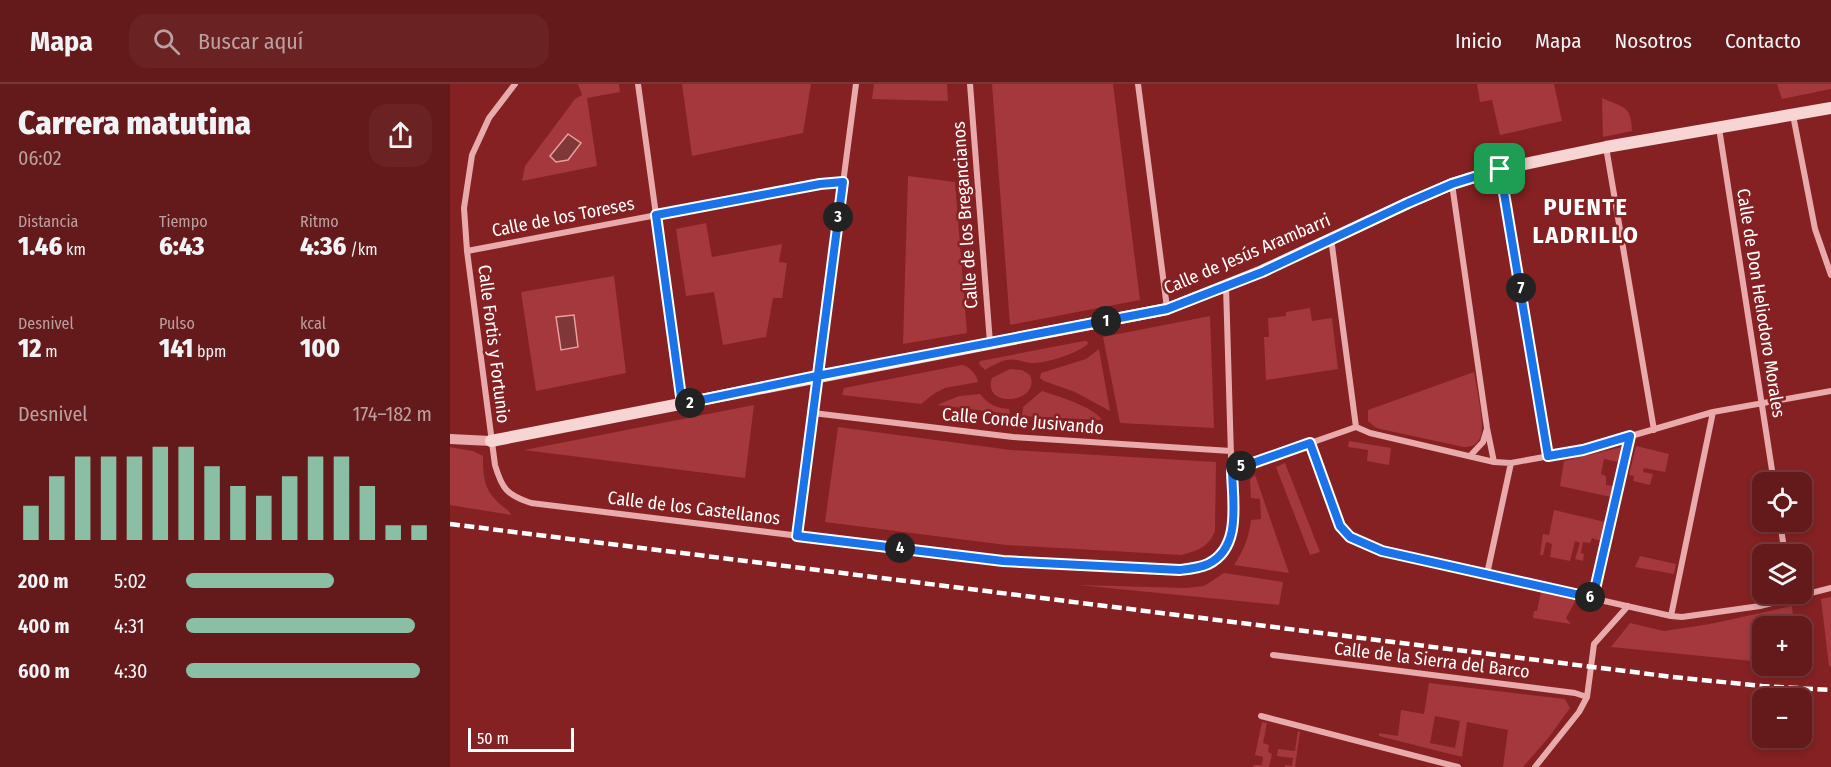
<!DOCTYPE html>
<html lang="es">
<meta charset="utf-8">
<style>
:root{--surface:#64191a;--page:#6a2223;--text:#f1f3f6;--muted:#bba0a2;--line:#783839;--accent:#8abfa5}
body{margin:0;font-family:"Fira Sans Condensed",sans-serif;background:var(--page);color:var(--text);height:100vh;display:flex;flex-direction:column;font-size:22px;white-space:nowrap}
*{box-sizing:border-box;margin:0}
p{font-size:20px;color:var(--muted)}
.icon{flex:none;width:33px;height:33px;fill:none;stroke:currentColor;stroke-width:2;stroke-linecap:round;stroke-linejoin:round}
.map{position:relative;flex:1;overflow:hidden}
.sheet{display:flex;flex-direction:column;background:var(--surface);width:450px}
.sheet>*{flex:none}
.controls{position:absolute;left:1302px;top:388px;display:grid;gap:12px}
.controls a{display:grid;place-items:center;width:60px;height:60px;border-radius:12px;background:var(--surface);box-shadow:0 3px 9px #0003,0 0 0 2px var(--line);font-size:30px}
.scale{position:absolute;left:18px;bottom:15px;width:106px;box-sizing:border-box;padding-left:6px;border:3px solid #fff;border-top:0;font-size:16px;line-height:21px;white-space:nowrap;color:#fff;-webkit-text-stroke:4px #852123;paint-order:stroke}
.pin{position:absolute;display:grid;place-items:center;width:51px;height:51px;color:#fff;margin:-26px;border-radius:12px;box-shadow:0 3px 9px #0006}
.km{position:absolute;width:30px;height:30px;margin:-15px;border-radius:50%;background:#222;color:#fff;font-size:16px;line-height:30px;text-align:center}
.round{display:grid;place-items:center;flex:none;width:63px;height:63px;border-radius:18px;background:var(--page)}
.head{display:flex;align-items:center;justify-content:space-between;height:102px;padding:0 18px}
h1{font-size:33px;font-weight:800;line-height:45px}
.stats{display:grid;grid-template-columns:repeat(3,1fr);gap:9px;height:102px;padding:6px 18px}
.stats div{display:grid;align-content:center}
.stats b{font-size:26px;font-weight:800}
.stats small{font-size:16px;font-weight:400}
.stats p{font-size:16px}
.chart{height:168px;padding:12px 18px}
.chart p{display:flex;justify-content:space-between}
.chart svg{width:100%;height:108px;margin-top:6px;stroke:var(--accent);stroke-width:6}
ul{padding:0 18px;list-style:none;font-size:20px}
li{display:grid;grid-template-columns:96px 72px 1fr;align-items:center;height:45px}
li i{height:15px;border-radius:8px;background:var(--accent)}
header{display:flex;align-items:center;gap:36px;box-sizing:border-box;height:84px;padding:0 30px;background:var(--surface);border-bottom:2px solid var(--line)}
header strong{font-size:28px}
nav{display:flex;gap:33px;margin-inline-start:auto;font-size:21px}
.search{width:420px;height:54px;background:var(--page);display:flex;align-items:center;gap:15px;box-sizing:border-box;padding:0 21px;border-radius:18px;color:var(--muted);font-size:22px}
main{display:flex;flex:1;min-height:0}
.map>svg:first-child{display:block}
</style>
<header>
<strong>Mapa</strong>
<div class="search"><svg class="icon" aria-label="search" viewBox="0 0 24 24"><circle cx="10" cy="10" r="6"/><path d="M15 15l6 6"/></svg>Buscar aquí</div>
<nav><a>Inicio</a><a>Mapa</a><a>Nosotros</a><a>Contacto</a></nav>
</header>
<main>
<section class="sheet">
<div class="head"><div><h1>Carrera matutina</h1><p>06:02</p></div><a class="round"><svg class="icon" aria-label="share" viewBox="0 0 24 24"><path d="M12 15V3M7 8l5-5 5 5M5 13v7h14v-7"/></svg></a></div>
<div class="stats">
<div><p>Distancia</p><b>1.46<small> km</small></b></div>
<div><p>Tiempo</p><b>6:43</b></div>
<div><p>Ritmo</p><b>4:36<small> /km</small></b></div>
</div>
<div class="stats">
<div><p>Desnivel</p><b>12<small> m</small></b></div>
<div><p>Pulso</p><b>141<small> bpm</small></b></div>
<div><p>kcal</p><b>100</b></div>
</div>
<div class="chart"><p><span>Desnivel</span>174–182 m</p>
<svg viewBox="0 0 160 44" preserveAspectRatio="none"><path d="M5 44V30M15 44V18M25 44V10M35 44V10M45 44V10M55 44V6M65 44V6M75 44V14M85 44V22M95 44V26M105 44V18M115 44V10M125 44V10M135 44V22M145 44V38M155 44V38"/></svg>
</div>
<ul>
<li><b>200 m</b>5:02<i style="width:60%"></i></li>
<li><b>400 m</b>4:31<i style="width:93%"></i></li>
<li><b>600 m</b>4:30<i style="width:95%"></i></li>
</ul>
</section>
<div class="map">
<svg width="1381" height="683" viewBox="0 0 1381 683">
<rect width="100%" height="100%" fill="#852123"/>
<!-- green -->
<path fill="#a4383c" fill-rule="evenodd" d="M 128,0 L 169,0 L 170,8 L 137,14 L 147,82 L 72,97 L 75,82 L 125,15 L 132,11 Z
M 232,0 L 361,0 L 353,49 L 242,72 Z
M 424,0 L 497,0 L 498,17 L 422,15 Z
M 542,0 L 663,0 L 690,216 L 560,241 Z
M 1027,0 L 1104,0 L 1112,37 L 1050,51 L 1042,16 L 1030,18 Z
M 1327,0 L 1381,0 L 1381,5 L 1332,15 Z
M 1152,14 C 1174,24 1181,21 1182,47 L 1153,53 Z
M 458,92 L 505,98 L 517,249 L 453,260 Z
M 256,139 L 262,173 L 332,160 L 329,178 L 337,179 L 332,214 L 323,214 L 316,253 L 273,261 L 264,208 L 236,212 L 226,145 Z
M 164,192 L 176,289 L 86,307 L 71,208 Z
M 860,224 L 862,237 L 882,234 L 888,285 L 816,296 L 814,253 L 819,253 L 818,234 L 836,232 L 836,228 Z
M 760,232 L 764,344 L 670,339 L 653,253 Z
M 634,257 L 637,257 L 638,260 C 626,270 595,280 580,279 C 572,278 565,274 557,276 C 548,278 542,282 535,286 L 529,280 L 530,277 Z
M 649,265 L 660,327 L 625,308 L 594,297 L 590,294 L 591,289 L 636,275 Z
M 512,281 C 519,282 527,291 528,298 L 495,304 L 485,309 L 471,320 L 392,311 L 394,304 Z
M 560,285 L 572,286 L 580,291 C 592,320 531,325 542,294 Z
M 1024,288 C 1026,302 1036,343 1030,354 C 1027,361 1021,363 1014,363 L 930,345 L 925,343 L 918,337 L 918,326 Z
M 592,307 C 608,312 644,323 652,336 L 572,332 L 573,323 Z
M 530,310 C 538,320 546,324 559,325 L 560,330 L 487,321 L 509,312 Z
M 304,321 L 295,394 L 74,366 Z
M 388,343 L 561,366 L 766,378 L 765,447 C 759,463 747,467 731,471 L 556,461 L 375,438 Z
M 899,357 L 941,364 L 939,381 L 917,377 L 918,366 L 898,363 Z
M 1186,362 L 1219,370 L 1215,388 L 1194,384 L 1193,388 L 1203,390 L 1200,401 L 1183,397 L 1184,392 L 1179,391 Z
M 0,363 L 23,367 L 33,372 C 33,394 34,406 51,421 C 56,425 59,426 61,431 L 0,421 Z
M 1172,363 L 1169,378 L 1154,375 L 1151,390 L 1156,392 L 1156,401 L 1163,402 L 1161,413 L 1110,402 L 1114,377 Z
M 835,379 L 870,468 L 860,471 L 826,383 Z
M 805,391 L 839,489 L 784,481 C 794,466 799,453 801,436 L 811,435 L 810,415 L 801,414 L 800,396 Z
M 1104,426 L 1155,438 L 1151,457 L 1142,454 L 1140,459 L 1133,458 L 1131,469 L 1134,470 L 1133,477 L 1125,475 L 1130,459 L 1125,457 L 1120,477 L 1100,473 L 1102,460 L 1096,458 L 1093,471 L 1090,471 L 1093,450 L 1099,451 Z
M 1190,472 L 1226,480 L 1224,490 L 1185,483 Z
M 774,489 L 833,498 L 829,521 L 628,501 L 736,504 L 754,502 Z
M 1091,508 L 1126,516 L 1116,534 L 1121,540 L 1083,534 L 1084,527 L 1087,527 Z
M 1381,513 L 1381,582 L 1379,582 L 1371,515 Z
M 1342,522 L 1344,543 L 1312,543 L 1312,578 L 1161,563 L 1180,539 L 1214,547 L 1260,540 Z
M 979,599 L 1115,615 L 1120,624 L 1099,653 L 1073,683 L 1053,683 L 1058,646 L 1017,638 L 1012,673 L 929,652 L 929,649 L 948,652 L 951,626 L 974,630 ZM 985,632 L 1010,637 L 1005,664 L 980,659 Z
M 812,638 L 817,639 L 813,659 L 819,661 L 818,668 L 822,670 L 819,683 L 803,683 L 804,681 L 812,681 L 813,673 L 805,671 Z
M 848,647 L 850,648 L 845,683 L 835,683 L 835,681 L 842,682 L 843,674 L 827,672 L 828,665 L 845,667 Z"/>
<!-- water -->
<path fill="#803737" stroke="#ea9ea1" stroke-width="1.5" d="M 118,50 L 131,59 L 118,76 L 106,78 L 100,72 Z
M 124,231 L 128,263 L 111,266 L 106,233 Z"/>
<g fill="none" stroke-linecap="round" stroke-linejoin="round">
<!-- minor -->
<path stroke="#e9aaac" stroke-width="6" d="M 65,0 L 39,34 L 22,71 L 14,124 L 17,167 L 45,381 C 52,405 57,411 81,419 L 553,477 L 730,486 C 762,481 776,474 783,440 L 776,202
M 188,0 L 232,320
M 520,0 L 540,259
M 688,0 L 717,224
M 1343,31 L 1365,145 L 1381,191
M 1269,44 L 1324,399
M 1156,63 L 1204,346
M 1050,85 L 1098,372
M 1002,100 L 1037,344 L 1044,378
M 881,154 L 906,343
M 17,167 L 370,100 L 393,98
M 363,329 L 563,353 L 781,367
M 859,359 L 890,442 L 900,453 L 932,467 L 1221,532 L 1232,533 L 1310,522 L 1381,504
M 1020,372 L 1033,358 L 1037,345
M 782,384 L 803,379 L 906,343 L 920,349 L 1044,378 L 1061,379 L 1133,366 L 1263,328 L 1381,307
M 1330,438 L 1335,471
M 347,451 L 406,0
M 1037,490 L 1061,379
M 1143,514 L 1180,352
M 1221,532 L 1263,328
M 823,571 L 1125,609 L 1137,613
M 811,632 L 1008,683
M 1085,683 L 1129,628 L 1137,613 L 1144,560 L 1178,522"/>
<!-- tertiary -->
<path stroke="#e9aaac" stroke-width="10" d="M 0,355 L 41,357"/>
<!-- secondary -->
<path stroke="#f7d5d5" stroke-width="12" d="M 41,357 L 717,225 L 812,187 L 958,119 L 1002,100 L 1050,85 L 1156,63 L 1381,24"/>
<!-- rail -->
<path stroke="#fff" stroke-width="4.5" stroke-dasharray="10 4.5" stroke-linecap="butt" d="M 0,440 L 1223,593 L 1312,602 L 1381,606"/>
</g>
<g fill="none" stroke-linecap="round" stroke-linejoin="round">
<!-- route casing -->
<g stroke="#fff" stroke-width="12">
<path id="route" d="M 1050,85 L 1002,100 L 958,119 L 812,188 L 717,225 L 367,292 L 232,320 L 206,131 L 370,100 L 393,98 L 347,452 L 553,477 L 730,486 C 739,485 749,484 758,480 C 793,463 782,415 782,384 L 803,379 L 860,359 L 890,442 L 900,453 L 932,467 L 1143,514 L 1180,352 L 1133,366 L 1098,372 L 1050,85"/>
</g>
<!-- route -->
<use href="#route" stroke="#1a73e8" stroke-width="8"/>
</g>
<g text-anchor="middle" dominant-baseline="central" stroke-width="5" stroke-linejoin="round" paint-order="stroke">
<!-- street labels -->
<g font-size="18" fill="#fff" stroke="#852123">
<text transform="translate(515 131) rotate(-94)">Calle de los Bregancianos</text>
<text transform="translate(113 133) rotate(-11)">Calle de los Toreses</text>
<text transform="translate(797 170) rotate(-23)">Calle de Jesús Arambarri</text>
<text transform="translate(1311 219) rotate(81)">Calle de Don Heliodoro Morales</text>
<text transform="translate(44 260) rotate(83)">Calle Fortis y Fortunio</text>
<text transform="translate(573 337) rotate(5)">Calle Conde Jusivando</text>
<text transform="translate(244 424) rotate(7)">Calle de los Castellanos</text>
<text transform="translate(982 576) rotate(7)">Calle de la Sierra del Barco</text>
</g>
<!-- district labels -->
<g font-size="24" font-weight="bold" letter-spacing="1.5" fill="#fff" stroke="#852123">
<text x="1136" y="123">PUENTE<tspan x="1136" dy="28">LADRILLO</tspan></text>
</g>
</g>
</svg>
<div class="controls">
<a><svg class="icon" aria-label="locate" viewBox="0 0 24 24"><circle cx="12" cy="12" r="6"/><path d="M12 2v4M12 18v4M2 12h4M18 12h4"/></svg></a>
<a><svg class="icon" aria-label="layers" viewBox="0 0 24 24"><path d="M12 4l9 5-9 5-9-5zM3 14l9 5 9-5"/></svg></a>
<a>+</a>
<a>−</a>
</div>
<div class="scale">50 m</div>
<div class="pin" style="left:1050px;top:85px;background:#1e9e55"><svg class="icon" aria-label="arrive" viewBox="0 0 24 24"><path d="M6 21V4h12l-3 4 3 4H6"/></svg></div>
<b class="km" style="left:656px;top:237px">1</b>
<b class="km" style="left:240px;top:319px">2</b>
<b class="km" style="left:388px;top:133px">3</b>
<b class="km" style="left:450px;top:464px">4</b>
<b class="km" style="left:791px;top:382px">5</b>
<b class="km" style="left:1140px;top:513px">6</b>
<b class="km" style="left:1071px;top:204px">7</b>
</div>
</main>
